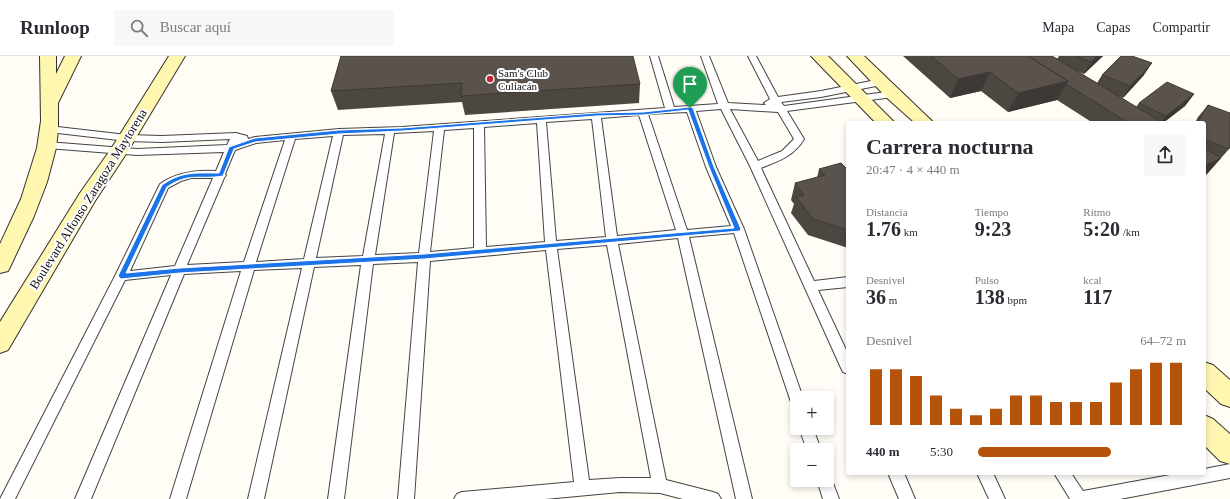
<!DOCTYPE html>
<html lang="es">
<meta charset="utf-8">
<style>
:root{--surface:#fff;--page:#f7f7f7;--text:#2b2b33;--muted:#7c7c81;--line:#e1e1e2;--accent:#b45309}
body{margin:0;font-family:Georgia,serif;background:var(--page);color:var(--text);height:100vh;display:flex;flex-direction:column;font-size:15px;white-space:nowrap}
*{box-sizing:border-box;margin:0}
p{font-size:13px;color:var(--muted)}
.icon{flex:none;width:22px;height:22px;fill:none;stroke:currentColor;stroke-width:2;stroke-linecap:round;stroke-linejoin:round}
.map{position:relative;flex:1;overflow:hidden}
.panel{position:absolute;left:846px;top:65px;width:360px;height:354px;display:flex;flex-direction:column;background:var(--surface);border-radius:4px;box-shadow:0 2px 6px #0003}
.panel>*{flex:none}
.buttons{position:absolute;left:790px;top:335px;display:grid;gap:8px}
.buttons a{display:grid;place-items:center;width:44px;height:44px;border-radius:4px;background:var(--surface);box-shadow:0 2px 6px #0003;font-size:20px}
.pin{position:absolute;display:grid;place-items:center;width:34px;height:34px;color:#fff;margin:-41px -17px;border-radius:50% 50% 50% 0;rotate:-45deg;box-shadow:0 0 4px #0007}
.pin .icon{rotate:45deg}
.round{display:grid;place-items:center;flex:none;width:42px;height:42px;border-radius:4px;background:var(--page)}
.overview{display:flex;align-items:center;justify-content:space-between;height:68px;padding:0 20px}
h1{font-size:22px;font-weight:700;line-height:30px}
.stats{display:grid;grid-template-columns:repeat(3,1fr);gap:6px;height:68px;padding:4px 20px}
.stats div{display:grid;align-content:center}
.stats b{font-size:20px;font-weight:700}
.stats small{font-size:11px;font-weight:400}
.stats p{font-size:11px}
.chart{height:112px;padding:8px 20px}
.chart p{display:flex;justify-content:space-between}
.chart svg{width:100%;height:72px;margin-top:4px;stroke:var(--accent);stroke-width:6}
ul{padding:0 20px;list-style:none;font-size:13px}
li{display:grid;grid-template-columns:64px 48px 1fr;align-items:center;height:30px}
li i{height:10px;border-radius:5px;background:var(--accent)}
header{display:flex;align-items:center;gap:24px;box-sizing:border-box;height:56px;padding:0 20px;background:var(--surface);border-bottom:1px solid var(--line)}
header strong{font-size:19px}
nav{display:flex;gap:22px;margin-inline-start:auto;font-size:14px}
.search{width:280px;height:36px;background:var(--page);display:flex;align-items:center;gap:10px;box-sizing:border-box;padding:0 14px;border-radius:4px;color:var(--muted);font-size:15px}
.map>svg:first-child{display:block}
</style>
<header>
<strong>Runloop</strong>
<div class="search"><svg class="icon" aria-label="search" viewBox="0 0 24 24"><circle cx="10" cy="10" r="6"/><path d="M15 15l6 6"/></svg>Buscar aquí</div>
<nav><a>Mapa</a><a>Capas</a><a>Compartir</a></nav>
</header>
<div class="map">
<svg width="1230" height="443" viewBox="0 0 1230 443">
<rect width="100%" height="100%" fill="#fffdf5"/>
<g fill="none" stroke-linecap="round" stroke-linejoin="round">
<!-- lane casing -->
<g stroke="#444" stroke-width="2">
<path id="lane" d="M 650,0 L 658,0 L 674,51 L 718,48 L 701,0 L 709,0 L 728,47 L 766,49 L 764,47 L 770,43 L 748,0 L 756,0 L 778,41 L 821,35 L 881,23 L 885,26 L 881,29 L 821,41 L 781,46 L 784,50 L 893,35 L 898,38 L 893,41 L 787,55 L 804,83 C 794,100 779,105 761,112 L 814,225 L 848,221 L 848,231 L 818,234 L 848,298 L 848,318 L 843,316 L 841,312 L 750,110 L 721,53 L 696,55 L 716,111 L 744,173 L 803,342 L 797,342 L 797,351 L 792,349 L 734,177 L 689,181 L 752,443 L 736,443 L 678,182 L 618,188 L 666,424 L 713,436 L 718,438 L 721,443 L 683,443 L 660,437 L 620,436 L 545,443 L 454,443 L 457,438 L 462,436 L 574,426 L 546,194 L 430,205 L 414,443 L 398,443 L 418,206 L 373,208 L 344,443 L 328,443 L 361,209 L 314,211 L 264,443 L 248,443 L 302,212 L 254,214 L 186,443 L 170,443 L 241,215 L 184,218 L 91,443 L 75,443 L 171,219 L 125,224 L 15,443 L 0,443 L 115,220 L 160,128 C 177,116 196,114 216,115 L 224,96 L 137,99 L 47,92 L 42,89 L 47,86 L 137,93 L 227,89 L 230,83 L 162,86 L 127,85 L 49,76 L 44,73 L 46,71 L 49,70 L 127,79 L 162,80 L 236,77 L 247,80 L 248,83 L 255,81 L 339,73 L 402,71 L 665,52 ZM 730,53 L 778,56 L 794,83 L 782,95 L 758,105 ZM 687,56 L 706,111 L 731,170 L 687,174 L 648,58 ZM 639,59 L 676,174 L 617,180 L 601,62 ZM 592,63 L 606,181 L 556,185 L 546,66 ZM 537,67 L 545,186 L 486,191 L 484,71 ZM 474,72 L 474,192 L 430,196 L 444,74 ZM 434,75 L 419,197 L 375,199 L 394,77 ZM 385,78 L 363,200 L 316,202 L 343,79 ZM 333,80 L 304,203 L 256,206 L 295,83 ZM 285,84 L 244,206 L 187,209 L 224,122 L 226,119 L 225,118 L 235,94 L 256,87 ZM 191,122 L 213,122 L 175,210 L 130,215 L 168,132 L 181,125 ZM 607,189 L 651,422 L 620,422 L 589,424 L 557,193 Z
M 799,372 L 813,372 L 821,394 L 807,394 Z
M 1230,408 L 1230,422 L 1120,443 L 1070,443 L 1054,417 L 1071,417 L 1083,435 L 1181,417 L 1204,417 L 1204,413 Z
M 888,417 L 904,417 L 915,443 L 899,443 Z
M 977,417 L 993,417 L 1005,443 L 989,443 Z
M 827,418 L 830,419 L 839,443 L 823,443 L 817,424 L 827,424 Z"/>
</g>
<!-- secondary casing -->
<g stroke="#333" stroke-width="2">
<path id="secondary" d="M 40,0 L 56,0 L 56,18 L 65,0 L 81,0 L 58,47 L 58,74 L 56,92 L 47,126 L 34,160 L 11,209 L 8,215 L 0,217 L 0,188 L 21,143 L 37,92 L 41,65 Z
M 169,0 L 185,0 L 128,95 L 95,145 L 8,294 L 0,297 L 0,266 L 80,137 L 111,93 Z
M 811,0 L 828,0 L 895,67 L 876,67 Z
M 847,0 L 864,0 L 934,67 L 915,67 L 887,42 Z
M 1204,306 L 1213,309 L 1230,324 L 1230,351 L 1221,348 L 1204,332 Z
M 1204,359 L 1213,363 L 1230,378 L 1230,408 L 1220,405 L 1204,389 Z"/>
</g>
<!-- lane -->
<use href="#lane" fill="#fff" fill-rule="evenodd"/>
<!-- secondary -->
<use href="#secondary" fill="#fff6b0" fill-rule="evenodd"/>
</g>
<!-- wall -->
<path fill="#4d4742" d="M 341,0 L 640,28 L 639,47 L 465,59 L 462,46 L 338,54 L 331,35 Z
M 903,0 L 1052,0 L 1057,3 L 1059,0 L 1103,0 L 1084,18 L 1076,15 L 1097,27 L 1102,19 L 1144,19 L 1123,42 L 1119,40 L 1136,51 L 1139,47 L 1194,38 L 1185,50 L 1163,67 L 1093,67 L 1057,44 L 1008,56 L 981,35 L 950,42 Z
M 1208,49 L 1229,93 L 1207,118 L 1204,120 L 1204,67 L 1195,67 L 1198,61 Z
M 819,113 L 848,114 L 848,192 L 808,179 L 791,157 L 794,148 L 791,144 L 795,127 L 817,122 Z"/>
<!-- shaded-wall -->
<path fill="#3f3936" d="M 1097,0 L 1103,0 L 1084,18 L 1091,6 Z
M 1152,7 L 1144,19 L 1123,42 L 1130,30 Z
M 990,16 L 981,35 L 950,42 L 958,23 Z
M 1068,25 L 1057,44 L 1008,56 L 1018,37 Z
M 1194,38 L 1185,50 L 1163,67 L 1161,67 L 1166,60 Z
M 1221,102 L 1207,118 L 1204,120 L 1204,110 Z"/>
<!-- building -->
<path fill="#5a524d" stroke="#3f3936" d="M 341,0 L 633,0 L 640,28 L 461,40 L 462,27 L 331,35 Z
M 931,0 L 1028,0 L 1068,25 L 1018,37 L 990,16 L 958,23 Z
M 1028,0 L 1052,0 L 1163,67 L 1129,67 L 1066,28 L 1068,25 Z
M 1075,0 L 1097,0 L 1091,6 Z
M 1121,0 L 1132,0 L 1152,7 L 1130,30 L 1102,19 Z
M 1167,26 L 1194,38 L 1166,60 L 1139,47 Z
M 1208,49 L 1230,57 L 1230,90 L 1229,93 L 1204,83 L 1204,67 L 1197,67 Z
M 1204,92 L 1221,102 L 1204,110 Z
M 841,107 L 848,114 L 848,174 L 813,163 L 796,141 L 804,139 L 795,127 L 825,119 L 819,113 Z"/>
<!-- route -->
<path fill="#1a73e8" stroke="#fff" fill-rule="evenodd" d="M 690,51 L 693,52 L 714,111 L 741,173 L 740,175 L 424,203 L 180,217 L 121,223 L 118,220 L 162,129 C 182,115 195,117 219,117 L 229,91 L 255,82 L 339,74 L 402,72 L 596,57 L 643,56 ZM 688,54 L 709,111 L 734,172 L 424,198 L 180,212 L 126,217 L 167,131 C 189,116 199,124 223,120 L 234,93 L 255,86 L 339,78 L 402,75 L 596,60 L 643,59 Z"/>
<!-- markers -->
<circle fill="#c4262e" stroke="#fff" stroke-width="1.5" cx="490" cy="23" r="4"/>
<g text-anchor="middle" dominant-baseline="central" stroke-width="4" stroke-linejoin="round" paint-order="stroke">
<!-- far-poi labels -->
<g font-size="11" fill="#111" stroke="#fff" text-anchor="start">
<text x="498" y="17">Sam's Club<tspan x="498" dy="13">Culiacán</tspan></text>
</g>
<!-- street labels -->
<g font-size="13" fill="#111" stroke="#fff">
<text transform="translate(88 143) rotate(-58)">Boulevard Alfonso Zaragoza Maytorena</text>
</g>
</g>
</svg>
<div class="buttons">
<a>+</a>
<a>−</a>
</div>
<div class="pin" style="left:690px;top:52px;background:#1e9e55"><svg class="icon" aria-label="arrive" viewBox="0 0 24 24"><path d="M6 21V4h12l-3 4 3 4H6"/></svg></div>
<section class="panel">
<div class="overview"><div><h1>Carrera nocturna</h1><p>20:47 · 4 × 440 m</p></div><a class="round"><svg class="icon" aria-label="share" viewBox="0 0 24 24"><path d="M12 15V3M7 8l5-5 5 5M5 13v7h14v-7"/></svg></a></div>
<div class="stats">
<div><p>Distancia</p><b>1.76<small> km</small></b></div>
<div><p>Tiempo</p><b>9:23</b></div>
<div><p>Ritmo</p><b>5:20<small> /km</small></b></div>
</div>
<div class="stats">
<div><p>Desnivel</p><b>36<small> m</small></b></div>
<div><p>Pulso</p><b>138<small> bpm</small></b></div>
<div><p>kcal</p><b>117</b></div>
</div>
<div class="chart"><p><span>Desnivel</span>64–72 m</p>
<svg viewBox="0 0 160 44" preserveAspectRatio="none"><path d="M5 44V10M15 44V10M25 44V14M35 44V26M45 44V34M55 44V38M65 44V34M75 44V26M85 44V26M95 44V30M105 44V30M115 44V30M125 44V18M135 44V10M145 44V6M155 44V6"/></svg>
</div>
<ul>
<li><b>440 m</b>5:30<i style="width:64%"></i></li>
</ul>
</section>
</div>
